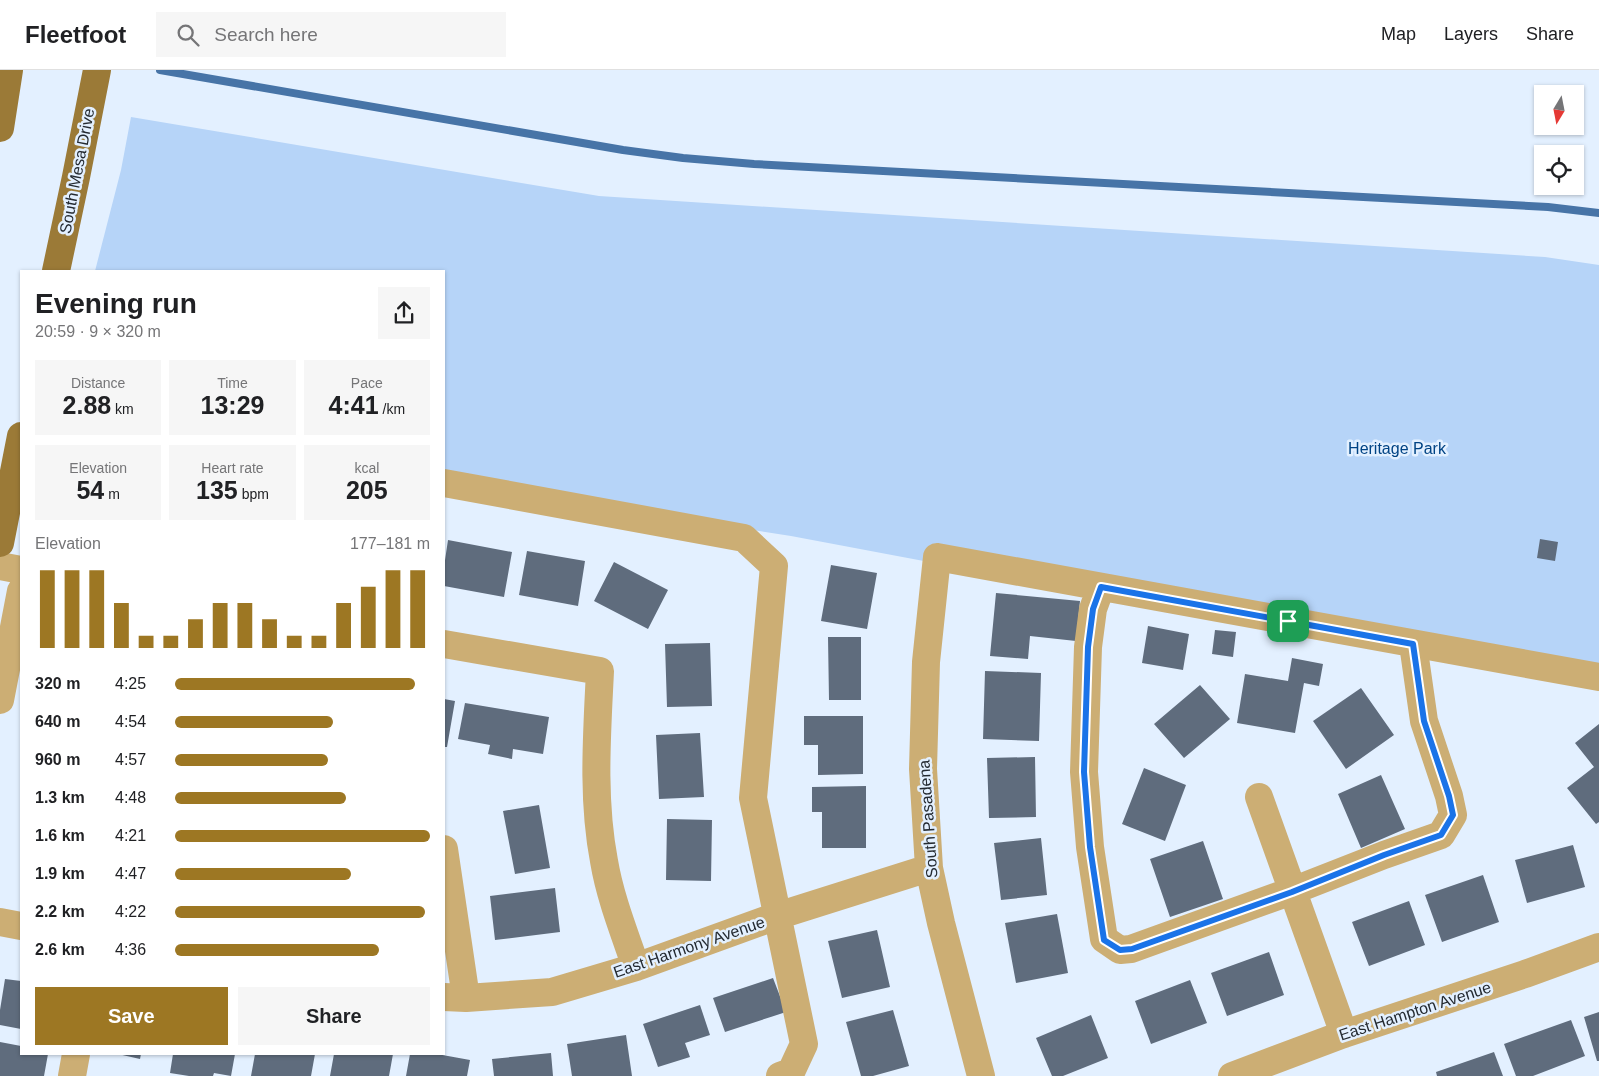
<!DOCTYPE html>
<meta charset="utf-8">
<style>
:root{--surface:#fff;--page:#f6f6f6;--text:#202124;--muted:#757577;--line:#e0e0e0;--accent:#9d7723}
body{margin:0;font-family:Helvetica,sans-serif;background:var(--page);color:var(--text);height:100vh;display:flex;flex-direction:column;font-size:19px;white-space:nowrap}
*{box-sizing:border-box;margin:0}
p{font-size:16px;color:var(--muted)}
.icon{flex:none;width:28px;height:28px;fill:none;stroke:currentColor;stroke-width:2;stroke-linecap:round;stroke-linejoin:round}
.map{position:relative;flex:1;overflow:hidden}
.details{position:absolute;left:20px;top:200px;width:425px;height:785px;display:flex;flex-direction:column;background:var(--surface);border-radius:0px;box-shadow:0 1px 4px #0004}
.details>*{flex:none}
.needle{width:32px;rotate:190deg}
.tools{position:absolute;left:1534px;top:15px;display:grid;gap:10px}
.tools a{display:grid;place-items:center;width:50px;height:50px;border-radius:0px;background:var(--surface);box-shadow:0 1px 4px #0004;font-size:25px}
.pin{position:absolute;display:grid;place-items:center;width:42px;height:42px;color:#fff;margin:-21px;border-radius:10px;box-shadow:0 2px 8px #0006}
.round{display:grid;place-items:center;flex:none;width:52px;height:52px;border-radius:0px;background:var(--page)}
.summary{display:flex;align-items:center;justify-content:space-between;height:85px;padding:0 15px}
h1{font-size:28px;font-weight:800;line-height:38px}
.stats{display:grid;grid-template-columns:repeat(3,1fr);gap:8px;height:85px;padding:5px 15px}
.stats div{display:grid;align-content:center;border-radius:0px;background:var(--page);text-align:center}
.stats b{font-size:25px;font-weight:800}
.stats small{font-size:14px;font-weight:400}
.stats p{font-size:14px}
.chart{height:140px;padding:10px 15px}
.chart p{display:flex;justify-content:space-between}
.chart svg{width:100%;height:90px;margin-top:5px;stroke:var(--accent);stroke-width:6}
.button{display:flex;gap:10px;margin-top:auto;padding:10px 15px}
.button a{flex:1;height:58px;border-radius:0px;background:var(--accent);color:#fff;font-size:20px;font-weight:800;line-height:58px;text-align:center}
.button a+a{background:var(--page);color:var(--text)}
ul{padding:0 15px;list-style:none;font-size:16px}
li{display:grid;grid-template-columns:80px 60px 1fr;align-items:center;height:38px}
li i{height:12px;border-radius:6px;background:var(--accent)}
header{display:flex;align-items:center;gap:30px;box-sizing:border-box;height:70px;padding:0 25px;background:var(--surface);border-bottom:1px solid var(--line)}
header strong{font-size:24px}
nav{display:flex;gap:28px;margin-inline-start:auto;font-size:18px}
.search{width:350px;height:45px;background:var(--page);display:flex;align-items:center;gap:12px;box-sizing:border-box;padding:0 18px;border-radius:0px;color:var(--muted);font-size:19px}
.map>svg:first-child{display:block}
</style>
<header>
<strong>Fleetfoot</strong>
<div class="search"><svg class="icon" aria-label="search" viewBox="0 0 24 24"><circle cx="10" cy="10" r="6"/><path d="M15 15l6 6"/></svg>Search here</div>
<nav><a>Map</a><a>Layers</a><a>Share</a></nav>
</header>
<div class="map">
<svg width="1599" height="1006" viewBox="0 0 1599 1006">
<rect width="100%" height="100%" fill="#e3f0ff"/>
<!-- green -->
<path fill="#b6d4f8" d="M 131,47 L 599,126 L 1545,187 L 1599,195 L 1599,618 L 791,466 L 444,412 L 444,201 L 95,201 L 121,100 Z"/>
<g fill="none" stroke-linecap="round" stroke-linejoin="round">
<!-- stream -->
<path stroke="#4774a7" stroke-width="8" d="M 160,0 L 623,80 L 683,88 L 754,94 L 1548,137 L 1599,143"/>
</g>
<!-- building -->
<path fill="#5f6c7d" d="M 1540,469 L 1558,472 L 1555,491 L 1537,488 Z
M 448,470 L 512,482 L 504,527 L 444,516 L 444,497 Z
M 527,481 L 585,491 L 578,536 L 519,525 Z
M 614,492 L 668,520 L 648,559 L 594,531 Z
M 831,495 L 877,503 L 867,559 L 821,551 Z
M 996,523 L 1080,531 L 1076,571 L 1030,566 L 1028,589 L 990,586 Z
M 1148,556 L 1189,564 L 1183,600 L 1142,593 Z
M 1215,560 L 1236,562 L 1233,587 L 1212,584 Z
M 828,567 L 861,567 L 861,630 L 829,630 Z
M 710,573 L 712,636 L 667,637 L 665,574 Z
M 1292,588 L 1323,594 L 1319,616 L 1304,613 L 1295,663 L 1237,653 L 1245,604 L 1288,611 Z
M 985,601 L 1041,603 L 1039,671 L 983,669 Z
M 1200,615 L 1230,649 L 1184,688 L 1154,654 Z
M 1361,618 L 1394,665 L 1346,699 L 1313,651 Z
M 444,629 L 455,631 L 447,677 L 444,677 Z
M 465,633 L 549,647 L 543,684 L 513,679 L 512,689 L 488,684 L 490,675 L 458,669 Z
M 804,646 L 863,646 L 863,704 L 818,705 L 818,675 L 804,675 Z
M 1599,654 L 1599,752 L 1596,754 L 1567,718 L 1594,697 L 1575,673 Z
M 700,663 L 704,727 L 659,729 L 656,665 Z
M 1035,687 L 1036,747 L 989,748 L 987,688 Z
M 1144,698 L 1186,715 L 1165,771 L 1122,754 Z
M 1381,705 L 1405,759 L 1361,778 L 1338,724 Z
M 866,716 L 866,778 L 822,778 L 822,742 L 812,742 L 812,717 Z
M 539,735 L 550,798 L 515,804 L 503,741 Z
M 667,749 L 712,750 L 711,811 L 666,810 Z
M 1041,768 L 1047,825 L 1001,830 L 994,773 Z
M 1203,771 L 1223,829 L 1170,847 L 1150,789 Z
M 1573,775 L 1585,817 L 1527,833 L 1515,790 Z
M 1483,805 L 1499,852 L 1442,872 L 1425,825 Z
M 555,818 L 560,862 L 495,870 L 490,826 Z
M 1409,831 L 1425,875 L 1369,896 L 1352,852 Z
M 1057,844 L 1068,903 L 1016,913 L 1005,853 Z
M 877,860 L 890,917 L 842,928 L 828,871 Z
M 1269,882 L 1284,925 L 1227,946 L 1211,903 Z
M 773,908 L 786,942 L 725,962 L 713,928 Z
M 5,909 L 21,911 L 21,959 L 0,955 L 0,940 Z
M 1190,910 L 1207,953 L 1151,974 L 1135,931 Z
M 700,935 L 710,965 L 685,973 L 690,987 L 658,997 L 643,954 Z
M 893,940 L 909,996 L 873,1006 L 861,1006 L 846,952 Z
M 1599,942 L 1599,991 L 1597,991 L 1584,947 Z
M 1091,945 L 1108,988 L 1063,1006 L 1052,1006 L 1036,968 Z
M 1571,950 L 1585,986 L 1533,1006 L 1516,1006 L 1504,974 Z
M 626,965 L 632,1006 L 572,1006 L 567,974 Z
M 0,972 L 21,976 L 21,984 L 48,984 L 44,1006 L 0,1006 Z
M 1494,982 L 1503,1006 L 1437,1006 L 1436,1002 Z
M 551,983 L 553,1006 L 494,1006 L 492,989 Z
M 118,984 L 141,984 L 140,989 Z
M 173,984 L 235,984 L 231,1006 L 214,1003 L 213,1006 L 189,1006 L 170,1003 Z
M 255,984 L 315,984 L 311,1006 L 251,1006 Z
M 334,984 L 393,984 L 389,1006 L 330,1006 Z
M 410,984 L 437,984 L 470,990 L 467,1006 L 406,1006 Z"/>
<g fill="none" stroke-linecap="round" stroke-linejoin="round">
<!-- minor -->
<path stroke="#ccae74" stroke-width="28" d="M 444,413 L 744,468 L 774,496 L 753,728 L 804,974 L 791,1002 L 780,1006
M 0,496 L 21,500
M 1101,517 L 1093,539 L 1088,577 L 1084,702 L 1090,777 L 1104,869 L 1120,880 L 1131,879 L 1292,821 L 1384,785 L 1441,765 L 1453,745 L 1449,726 L 1424,651 L 1413,574
M 444,574 L 600,601 C 597,664 592,728 604,791 C 610,827 624,862 636,897
M 0,630 L 21,521
M 1259,727 L 1344,964
M 444,779 L 466,928
M 0,852 L 21,856
M 444,927 L 466,928 L 552,922 L 636,897 L 777,846 L 929,798
M 72,1006 L 76,984
M 981,1006 L 941,853 L 929,798 L 923,699 L 926,592 L 937,487 L 1599,607
M 1232,1006 L 1344,964 L 1525,904 L 1599,877"/>
<!-- major -->
<path stroke="#9b7a37" stroke-width="28" d="M 0,58 L 9,0
M 56,201 L 76,107 L 97,0
M 0,473 L 21,366"/>
</g>
<g fill="none" stroke-linecap="round" stroke-linejoin="round">
<!-- route casing -->
<g stroke="#fff" stroke-width="10">
<path id="route" d="M 1101,517 L 1413,574 L 1424,651 L 1449,726 L 1453,745 L 1441,765 L 1384,785 L 1292,822 L 1132,879 L 1120,880 L 1104,870 L 1090,777 L 1084,702 L 1088,577 L 1093,539 Z"/>
</g>
<!-- route -->
<use href="#route" stroke="#1a73e8" stroke-width="6"/>
</g>
<g text-anchor="middle" dominant-baseline="central" stroke-width="5" stroke-linejoin="round" paint-order="stroke">
<!-- street labels -->
<g font-size="16" fill="#242a31" stroke="#e3f0ff">
<text transform="translate(77 101) rotate(-79)">South Mesa Drive</text>
<text transform="translate(928 749) rotate(-94)">South Pasadena</text>
<text transform="translate(689 877) rotate(-19)">East Harmony Avenue</text>
<text transform="translate(1415 941) rotate(-18)">East Hampton Avenue</text>
</g>
<!-- park labels -->
<g font-size="16" fill="#004384" stroke="#e3f0ff">
<text x="1397" y="378">Heritage Park</text>
</g>
</g>
</svg>
<div class="tools">
<a><svg class="needle" viewBox="-14 -14 28 28"><path d="M0-13l5 13h-10z" fill="#e53935"/><path d="M0 13l5-13h-10z" fill="#757577"/></svg></a>
<a><svg class="icon" aria-label="locate" viewBox="0 0 24 24"><circle cx="12" cy="12" r="6"/><path d="M12 2v4M12 18v4M2 12h4M18 12h4"/></svg></a>
</div>
<div class="pin" style="left:1288px;top:551px;background:#1e9e55"><svg class="icon" aria-label="arrive" viewBox="0 0 24 24"><path d="M6 21V4h12l-3 4 3 4H6"/></svg></div>
<section class="details">
<div class="summary"><div><h1>Evening run</h1><p>20:59 · 9 × 320 m</p></div><a class="round"><svg class="icon" aria-label="share" viewBox="0 0 24 24"><path d="M12 15V3M7 8l5-5 5 5M5 13v7h14v-7"/></svg></a></div>
<div class="stats">
<div><p>Distance</p><b>2.88<small> km</small></b></div>
<div><p>Time</p><b>13:29</b></div>
<div><p>Pace</p><b>4:41<small> /km</small></b></div>
</div>
<div class="stats">
<div><p>Elevation</p><b>54<small> m</small></b></div>
<div><p>Heart rate</p><b>135<small> bpm</small></b></div>
<div><p>kcal</p><b>205</b></div>
</div>
<div class="chart"><p><span>Elevation</span>177–181 m</p>
<svg viewBox="0 0 160 44" preserveAspectRatio="none"><path d="M5 44V6M15 44V6M25 44V6M35 44V22M45 44V38M55 44V38M65 44V30M75 44V22M85 44V22M95 44V30M105 44V38M115 44V38M125 44V22M135 44V14M145 44V6M155 44V6"/></svg>
</div>
<ul>
<li><b>320 m</b>4:25<i style="width:94%"></i></li>
<li><b>640 m</b>4:54<i style="width:62%"></i></li>
<li><b>960 m</b>4:57<i style="width:60%"></i></li>
<li><b>1.3 km</b>4:48<i style="width:67%"></i></li>
<li><b>1.6 km</b>4:21<i style="width:100%"></i></li>
<li><b>1.9 km</b>4:47<i style="width:69%"></i></li>
<li><b>2.2 km</b>4:22<i style="width:98%"></i></li>
<li><b>2.6 km</b>4:36<i style="width:80%"></i></li>
</ul>
<div class="button"><a>Save</a><a>Share</a></div>
</section>
</div>
